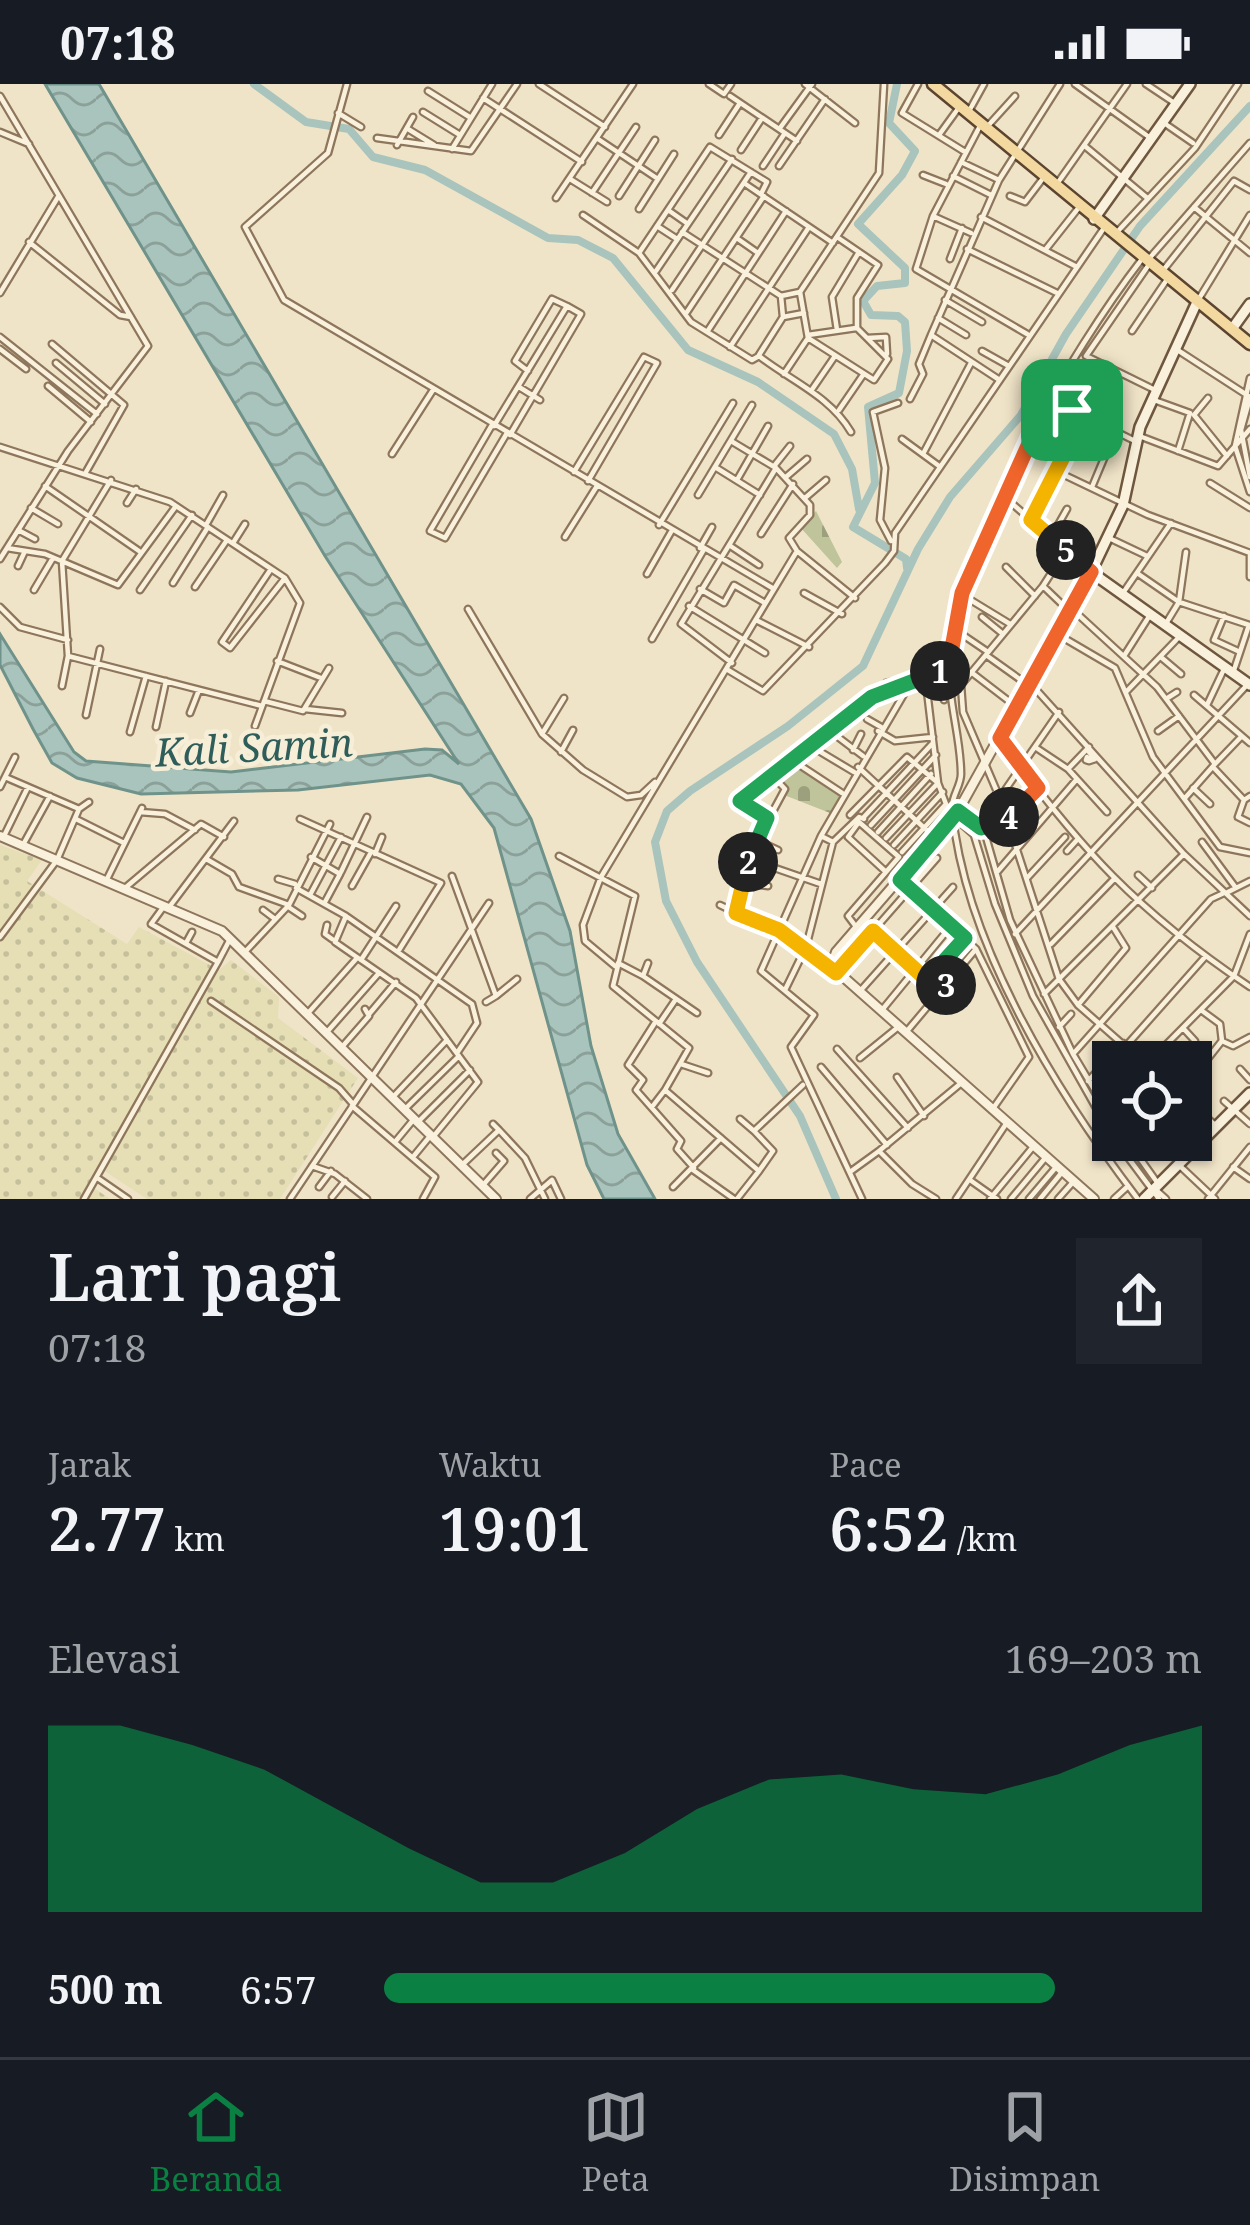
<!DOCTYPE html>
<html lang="id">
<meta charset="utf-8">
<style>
:root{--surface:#171b24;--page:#20242c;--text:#f1f3f6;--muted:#9ea1a6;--line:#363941;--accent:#0b8043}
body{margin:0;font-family:"Noto Serif",serif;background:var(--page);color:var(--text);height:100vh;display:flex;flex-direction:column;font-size:45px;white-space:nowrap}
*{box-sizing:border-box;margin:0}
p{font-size:39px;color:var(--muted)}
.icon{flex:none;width:66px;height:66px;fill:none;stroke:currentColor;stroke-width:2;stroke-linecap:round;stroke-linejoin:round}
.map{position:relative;height:1115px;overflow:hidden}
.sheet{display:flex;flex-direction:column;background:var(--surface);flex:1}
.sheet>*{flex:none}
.tools{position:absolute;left:1092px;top:957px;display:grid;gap:24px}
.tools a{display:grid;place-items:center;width:120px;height:120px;border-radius:0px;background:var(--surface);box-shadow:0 3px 9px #0004;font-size:60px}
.pin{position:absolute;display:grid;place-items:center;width:102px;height:102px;color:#fff;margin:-51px;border-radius:24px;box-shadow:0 6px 18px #0006}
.km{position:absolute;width:60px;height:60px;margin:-30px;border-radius:50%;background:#222;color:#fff;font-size:33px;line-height:60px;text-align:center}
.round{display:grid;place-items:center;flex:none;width:126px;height:126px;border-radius:0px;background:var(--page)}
.headline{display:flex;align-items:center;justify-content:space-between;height:204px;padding:0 48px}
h1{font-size:66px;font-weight:600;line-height:90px}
.metrics{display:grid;grid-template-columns:repeat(3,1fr);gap:18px;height:204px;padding:12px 48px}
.metrics div{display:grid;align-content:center}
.metrics b{font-size:60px;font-weight:600}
.metrics small{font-size:33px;font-weight:400}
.metrics p{font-size:33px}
.chart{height:336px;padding:24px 48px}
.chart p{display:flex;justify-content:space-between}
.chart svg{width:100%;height:216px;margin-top:12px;fill:var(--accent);opacity:.7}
ul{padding:0 48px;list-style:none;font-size:39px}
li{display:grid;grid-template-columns:192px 144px 1fr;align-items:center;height:90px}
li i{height:30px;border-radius:15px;background:var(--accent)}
.status{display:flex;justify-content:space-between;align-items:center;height:84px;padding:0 60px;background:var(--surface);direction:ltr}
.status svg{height:33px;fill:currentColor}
.tabs{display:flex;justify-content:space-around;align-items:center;height:168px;border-top:3px solid var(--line);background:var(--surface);font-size:33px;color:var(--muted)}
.tabs a{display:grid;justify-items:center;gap:6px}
.tabs .selected{color:var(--accent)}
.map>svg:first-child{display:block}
</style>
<div class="status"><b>07:18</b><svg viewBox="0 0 49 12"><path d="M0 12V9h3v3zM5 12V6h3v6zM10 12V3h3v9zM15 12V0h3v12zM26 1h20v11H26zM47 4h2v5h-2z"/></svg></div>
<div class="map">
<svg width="1250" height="1115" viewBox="0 0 1250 1115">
<defs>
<pattern id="farmland-dots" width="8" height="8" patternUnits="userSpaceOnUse" patternTransform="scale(3)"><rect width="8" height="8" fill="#e6deb5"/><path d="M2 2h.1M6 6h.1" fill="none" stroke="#c6bf9b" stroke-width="1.8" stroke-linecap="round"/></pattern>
<pattern id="cemetery-stones" width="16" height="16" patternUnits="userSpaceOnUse" patternTransform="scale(3)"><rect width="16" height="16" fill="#bfc49a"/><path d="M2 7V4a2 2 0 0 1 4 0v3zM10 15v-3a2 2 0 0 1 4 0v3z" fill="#9ca07d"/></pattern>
<pattern id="water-waves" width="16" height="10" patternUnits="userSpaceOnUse" patternTransform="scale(3)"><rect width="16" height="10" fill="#a9c4bc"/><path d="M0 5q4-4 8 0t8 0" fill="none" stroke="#8ba098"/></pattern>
</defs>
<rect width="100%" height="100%" fill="#f0e4c8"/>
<!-- farmland -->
<path fill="url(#farmland-dots)" d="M 0,761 L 42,776 L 27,797 L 127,860 L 139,843 L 219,886 L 231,876 L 279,913 L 278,934 L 358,994 L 280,1115 L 147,1115 L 103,1086 L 91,1102 L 110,1115 L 0,1115 Z"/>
<!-- cemetery -->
<path fill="url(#cemetery-stones)" d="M 816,427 L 842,478 L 837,484 L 800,443 Z
M 795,681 L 841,710 L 830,729 L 784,711 L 788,704 L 781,699 Z"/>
<!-- water -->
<path fill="url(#water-waves)" stroke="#6f938a" stroke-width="3" d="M 45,0 L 99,0 L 531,735 L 570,847 L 591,962 L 618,1050 L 655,1115 L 604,1115 L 587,1081 L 494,744 L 461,700 L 430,691 L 298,706 L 141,710 L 77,694 L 52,679 L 33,645 L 0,581 L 0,550 L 74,668 L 86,677 L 231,688 L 425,665 L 442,666 L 459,680 L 325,472 Z"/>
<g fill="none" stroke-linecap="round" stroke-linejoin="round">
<!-- river -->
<path stroke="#a9c4bc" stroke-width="8" d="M 254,0 L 306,38 L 349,45 L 373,73 L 425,86 L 548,154 L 578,156 L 613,174 L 688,266 L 758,298 L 834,350 L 852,385 L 859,425
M 897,0 L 889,39 L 915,67 L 902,91 L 858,140 L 905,184 L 905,199 L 877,202 L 863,217 L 871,231 L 898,232 L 905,238 L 907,267 L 899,309 L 868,323 L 875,399 L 853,443 L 906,475 L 907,484
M 836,1115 L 800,1032 L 697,878 L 666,817 L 655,758 L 667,727 L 690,707 L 788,642 L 863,582 L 918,465 L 950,413 L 1021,331 L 1066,250 L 1140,142 L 1250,22"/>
<!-- minor casing -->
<g stroke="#8d765c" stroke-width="9">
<path id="minor" d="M 347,0 L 328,69 L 245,143 L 284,216 L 774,505
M 539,0 L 605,43
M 709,0 L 724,10 L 731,0
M 805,0 L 855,39
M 918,0 L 902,29 L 965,68
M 1075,0 L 1149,53
M 1146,0 L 1176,20
M 428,7 L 471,34
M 0,12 L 148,262 L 68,367 L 0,475
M 730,12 L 797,57
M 483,14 L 582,78
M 423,28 L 460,51
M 338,29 L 361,43
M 968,29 L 984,0
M 1164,39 L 1193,59
M 981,40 L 933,132 L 916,185 L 1027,250
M 780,44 L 812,0
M 986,44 L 1015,12
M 408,45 L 434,61
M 0,48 L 29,60
M 719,51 L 740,19
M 939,51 L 960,22
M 377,54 L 471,67 L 517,0
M 598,55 L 658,95
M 397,61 L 413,33
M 1086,63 L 1146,113
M 452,65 L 492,0
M 741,66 L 762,34
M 961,78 L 999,96
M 763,82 L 785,49
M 779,82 L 825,15
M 923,91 L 946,100
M 953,92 L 991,111
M 570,95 L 607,118
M 1059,97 L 1127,0
M 744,99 L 833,159
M 592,109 L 636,43
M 619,112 L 655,56
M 1010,112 L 1025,118 L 1044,93
M 556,114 L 633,0
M 1194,123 L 1250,169
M 639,125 L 674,70
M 668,126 L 688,140
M 583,131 L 639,169 L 691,238 L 752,276 L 759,272 C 791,297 830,312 851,348
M 933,132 L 971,149
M 981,133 L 1075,182
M 657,142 L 677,155
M 1119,146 L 1195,64 L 1238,0
M 682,148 L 781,212 L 800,208
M 738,155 L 758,169
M 29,158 L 120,231 L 131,233
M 967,165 L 1057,209
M 1046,165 L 1080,122
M 639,169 L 710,63 L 767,98 L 761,110
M 950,175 L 962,144
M 1147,177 L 1250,59
M 1150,179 L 1086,272 L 1155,306
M 1165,184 L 1234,97 L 1250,106
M 656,187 L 732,75
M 672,206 L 751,88
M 0,209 L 58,113
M 1200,213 L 1250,131
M 945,216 L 982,238
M 687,228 L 764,112
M 783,233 L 804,229
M 938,234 L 966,251
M 837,246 L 832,213 L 859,168
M 1132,247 L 1168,194
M 707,248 L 786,127
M 808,251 L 856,244
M 0,253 L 97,330
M 808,254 L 874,296 L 888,275 L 857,244 L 857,214 L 878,181 L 837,153
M 867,254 L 886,253 L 887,270
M 52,260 L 124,321 L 86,388
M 730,263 L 809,143
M 0,265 L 26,285
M 982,267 L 1007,281
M 1179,267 L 1250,313
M 759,271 L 783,233 L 781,212
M 56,279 L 105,320
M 528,287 L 515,277 L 552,215 L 567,222
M 784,290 L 808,254 L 800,208 L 879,89 L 884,0
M 1250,294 L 1235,362 L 1250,408
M 998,295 L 931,251 L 999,96 L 1060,0
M 48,302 L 91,338
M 519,303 L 540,316
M 811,307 L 835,272
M 1208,314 L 1194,331 L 1227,372
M 1250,314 L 1241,346 L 1250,393
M 910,315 L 923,290 L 919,280 L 931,251
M 1154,316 L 1190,329 L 1178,367
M 1054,317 L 1135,357
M 1055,317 L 1008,416 L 1091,488
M 839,326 L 863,291
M 1072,326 L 1089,298
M 492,341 L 430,447 L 445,454 L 507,349
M 494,342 L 567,222 L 581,230 L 510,351
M 1142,353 L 1218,382 L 1250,345
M 902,355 L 939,382
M 731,357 L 776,384 L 810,421 L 810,431 L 789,454 L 797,467 L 855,514
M 0,363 L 170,418 L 285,494 L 300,519 L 255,642
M 392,370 L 433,306
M 923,370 L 971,279
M 775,381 L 790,362
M 715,383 L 760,411
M 1056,387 L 1148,431 L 1250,469
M 574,388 L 644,273 L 657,279 L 588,397
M 786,393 L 807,375
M 111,396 L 62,477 L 68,572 L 262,622
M 737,396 L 768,342
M 1210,399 L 1250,424
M 45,402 L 139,467
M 1092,403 L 1115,348
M 698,411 L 752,321
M 805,414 L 826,396
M 127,419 L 136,405
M 31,424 L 58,440
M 1032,434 L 1084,332
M 206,441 L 223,411
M 659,441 L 733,319
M 18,446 L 35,455
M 761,450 L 793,400
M 565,453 L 597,402
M 1109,454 L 1147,472
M 891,457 L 880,436 L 885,384 L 873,328 L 898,319
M 233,459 L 245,440
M 729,461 L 759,481
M 7,464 L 45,470 L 118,501 L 176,422
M 700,464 L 712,443
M 1250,470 L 1250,493
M 1041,471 L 1067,425
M 18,482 L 25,467
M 1006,483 L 1035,512
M 271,485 L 222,558 L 230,564 L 285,494
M 1137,489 L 1179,518 L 1249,541
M 647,490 L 671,448
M 173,499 L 208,443
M 1043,502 L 1066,466
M 195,503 L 227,456
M 700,505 L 724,519 L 734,501 L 765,519
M 34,506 L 53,474
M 140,506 L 192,431
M 804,509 L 842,530
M 1123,509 L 1171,439
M 689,522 L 765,569
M 0,523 L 20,543 L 68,556
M 1071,524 L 1157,603 L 1215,680 L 1185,714
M 468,525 L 542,650 L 583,686 L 627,713 L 641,711 L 655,698
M 1068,526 L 1043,502 L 961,601 L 963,628 L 1001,717 L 1059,895 L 1078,921 L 1143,978
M 1224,532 L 1214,556 L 1240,568
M 982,533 L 1003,550
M 756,536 L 809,563
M 1165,541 L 1179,518 L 1186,468
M 960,549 L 988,568
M 1057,550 L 1115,584 L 1153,673 L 1220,763 L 1250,769
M 652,555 L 703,467
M 986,571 L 1028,601
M 1124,572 L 1150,531
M 1162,574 L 1181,590
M 277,577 L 321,594
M 732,579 L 681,540 L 776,384
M 728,586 L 763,607 L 885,479 L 894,467 L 895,449 L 1104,144
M 938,588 L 944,616
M 971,588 L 1014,621
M 1233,589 L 1248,544
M 886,599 L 948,586
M 959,601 L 958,555 L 969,515 L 1010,540
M 1032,601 L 1184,770 L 1250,832
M 62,602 L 68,572
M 1126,608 L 1180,552
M 1194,611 L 1250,659
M 1166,615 L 1177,608
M 264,617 L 303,627 L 329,584
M 1207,621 L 1225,583
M 305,625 L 342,629
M 190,629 L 199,606
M 86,631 L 100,565
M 867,635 L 881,643
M 156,643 L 166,597
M 830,647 L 863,672
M 878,647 L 895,657 L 933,653
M 1158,647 L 1179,632
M 130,648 L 146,592
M 542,650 L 564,614
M 1001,656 C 1079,764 1138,828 1250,903
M 809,661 L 854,688
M 1035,663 L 1068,685 L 1107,728
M 853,666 L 861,650
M 561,668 L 573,646
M 1089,668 L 1095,675 L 1089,677
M 1087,673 L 1090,675 L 1089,677 L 1086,676 Z
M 792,676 L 842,709
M 1215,680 L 1240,654
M 858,683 L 933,752
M 1213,683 L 1244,716 L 1250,712
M 1068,685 L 1089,663
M 5,693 L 15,673
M 0,703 L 5,693 L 79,725
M 1193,704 L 1210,720
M 1244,716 L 1238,733 L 1250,739
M 958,727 L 984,746 L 1010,836 L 1073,970 L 1211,815 L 1224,809
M 140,728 L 165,730 L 195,746
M 850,731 L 907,673 L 938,699 L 886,754
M 767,734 L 739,717 L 872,613 L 902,604
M 863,734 L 932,660
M 1008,734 L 1038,704
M 76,735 L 124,759
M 300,735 L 441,799 L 399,866
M 956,735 L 974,751 L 995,820 L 1033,912 L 1113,1054
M 871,741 L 936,671
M 878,748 L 931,690
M 974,751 L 1059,628
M 4,752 L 28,703
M 821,752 L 761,887 L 814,931 L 791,963 L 862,1115
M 756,756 L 778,766
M 833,758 L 859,733 L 864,735
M 1202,758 L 1236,804
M 24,759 L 50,712
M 894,761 L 943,708
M 1067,767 L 1077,756
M 902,768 L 946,720 L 938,699 L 925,590
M 375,770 L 382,753
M 559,772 L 635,812 L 613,902 L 689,964 L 665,1006 L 759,1087 L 737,1115
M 311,773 L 340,790 L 325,818
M 749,775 L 821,800
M 208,776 L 232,790 L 239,803 L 289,821
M 998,787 L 1077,695
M 341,788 L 367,733
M 1138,791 L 1152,804
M 452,792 L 496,912 L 486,918
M 1028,793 L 1065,753
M 107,795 L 142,724
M 278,795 L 295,800
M 900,796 L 976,865 L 907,947
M 744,799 L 768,802
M 352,802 L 370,770
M 125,804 L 201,740 L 224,753
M 296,804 L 346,832 L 335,858 L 416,914 L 478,998 L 433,1053
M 1226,809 L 1250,797
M 310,811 L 341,753
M 720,821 L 806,863 L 785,906
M 170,822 L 234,737
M 287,822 L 302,832
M 162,825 L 151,840 L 218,878 L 229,857
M 263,826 L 275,835
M 736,829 L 752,766 L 785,705 L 770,689
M 346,832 L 472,920 L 477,939 L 457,969
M 863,838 L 939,906
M 327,841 L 325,850 L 332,855
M 857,844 L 848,832 L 899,773 L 859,738 L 848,753 L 886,788
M 1015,850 L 1248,600
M 0,853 L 57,776 L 79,725 L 89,718
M 186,859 L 192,848
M 1051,860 L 1114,795
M 976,865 L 1029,973 L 992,1026
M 244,869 L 289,821 L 330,740
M 361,876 L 396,822
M 618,879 L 643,892 L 648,879
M 615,882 L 585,857 L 583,841 L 601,793 L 797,467
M 831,882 L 806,863 L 833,758 L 821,752 L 914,593
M 838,887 L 937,774
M 956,889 L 945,876 L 965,855
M 643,892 L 697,929
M 861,906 L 953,803
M 1044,910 L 1184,770
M 496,912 L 517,895
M 211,917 L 339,1004 L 353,1020
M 1078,921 L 1126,864 L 1113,843
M 882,926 L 951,842
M 1201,926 L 1220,940 L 1222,957 L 1233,962 L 1250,953
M 309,928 L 357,874
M 370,929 L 396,898
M 656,937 L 628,981 L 643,996 L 636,1006 L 681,1057 L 677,1065 L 694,1084
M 659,940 L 676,915
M 1059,943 L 1071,930
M 1183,944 L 1195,957
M 327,948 L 379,889
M 1126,962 L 1205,873
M 342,963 L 369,932 L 365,925
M 837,965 L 908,1044
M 1073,970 L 1113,1037
M 860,974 L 897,944
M 1149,978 L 1234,892 L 1250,850
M 681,980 L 708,989
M 821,983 L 887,1061
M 1240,985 L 1250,996
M 897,993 L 924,1032
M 1191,996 L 1221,958
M 1088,997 L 1123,959
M 393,1013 L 447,956
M 1224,1017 L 1250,1040
M 1191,1019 L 1216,1042
M 352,1022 L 435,1093 L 423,1115
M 652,1023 L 665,1006
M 405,1025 L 459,972
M 1104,1025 L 1113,1015
M 740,1035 L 754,1047
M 419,1037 L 470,986
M 499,1046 L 525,1074 L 545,1115
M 1115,1056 L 1159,1115
M 1127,1056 L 1159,1101
M 395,1058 L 414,1035
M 413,1073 L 431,1051
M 462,1081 L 499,1046 L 493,1040
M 312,1082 L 335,1090 L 367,1115
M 1180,1082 L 1215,1115
M 1233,1083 L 1250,1095
M 693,1086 L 734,1115
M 759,1087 L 773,1067 L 754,1047 L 803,1001
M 850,1088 L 879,1067
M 99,1095 L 128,1115
M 970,1096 L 997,1115
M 484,1100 L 504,1077 L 496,1069
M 319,1103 L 331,1087
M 673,1103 L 721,1054
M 1155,1105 L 1166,1115
M 332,1113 L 345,1097
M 84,1115 L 218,878
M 290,1115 L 489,819
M 530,1115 L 552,1096 L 561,1115
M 936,1115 L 912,1100 L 879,1067 L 960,1000
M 956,1115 L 1006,1040
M 990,1115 L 1032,1064
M 1011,1115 L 1046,1073
M 1029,1115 L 1057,1082
M 1040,1115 L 1063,1087
M 1058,1115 L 1074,1097
M 1114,1115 L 1127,1103
M 1138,1115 C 1057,1009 965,861 952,725 C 951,713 961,702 961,690 C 961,651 946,613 950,573 C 960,456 1071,267 1142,175
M 1208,1115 L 1250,1063"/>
</g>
<!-- tertiary casing -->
<g stroke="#8d765c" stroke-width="12">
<path id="tertiary" d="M 1091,488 L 958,727 L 836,868 L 831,882 L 1094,1115
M 0,752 L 222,847 L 496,1115"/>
</g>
<!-- secondary casing -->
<g stroke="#6f573f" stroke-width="14">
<path id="secondary" d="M 1094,135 L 1190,0
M 1197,218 L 1140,343 L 1123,421 L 1091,488 L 1250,601
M 1232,245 L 1250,220
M 1144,1115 L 1250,1009"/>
</g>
<!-- primary casing -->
<g stroke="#5b4430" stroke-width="15">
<path id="primary" d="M 933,0 L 1250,260"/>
</g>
<!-- minor -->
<use href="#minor" stroke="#faf1dc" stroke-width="4.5"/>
<!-- tertiary -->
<use href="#tertiary" stroke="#faf1dc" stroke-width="8"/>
<!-- secondary -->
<use href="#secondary" stroke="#faf1dc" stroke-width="9"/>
<!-- primary -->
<use href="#primary" stroke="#f3d9a0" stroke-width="10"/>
</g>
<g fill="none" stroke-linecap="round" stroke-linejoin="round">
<!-- split-1 casing -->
<g stroke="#fff" stroke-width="24">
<path id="split-1" d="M 940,587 L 948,586 L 962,509 L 1049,315 L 1072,326"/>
</g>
<!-- split-2 casing -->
<g stroke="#fff" stroke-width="24">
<path id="split-2" d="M 748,778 L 767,734 L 740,717 L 872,613 L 940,587"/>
</g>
<!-- split-3 casing -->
<g stroke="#fff" stroke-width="24">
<path id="split-3" d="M 748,778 L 736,829 L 779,846 L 836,889 L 873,847 L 940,908 L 946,901"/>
</g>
<!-- split-4 casing -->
<g stroke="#fff" stroke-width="24">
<path id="split-4" d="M 946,901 L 956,889 L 945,876 L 965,854 L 900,796 L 958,727 L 981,744 L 1000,717 L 1009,733"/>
</g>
<!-- split-5 casing -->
<g stroke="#fff" stroke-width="24">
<path id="split-5" d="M 1009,733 L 1038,704 L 1000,654 L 1091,488 L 1066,466"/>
</g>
<!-- split-6 casing -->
<g stroke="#fff" stroke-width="24">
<path id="split-6" d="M 1066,466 L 1031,436 L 1084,332 L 1072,326"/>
</g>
<!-- split-1 -->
<use href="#split-1" stroke="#f0652b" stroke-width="15"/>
<!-- split-2 -->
<use href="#split-2" stroke="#22a559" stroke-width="15"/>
<!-- split-3 -->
<use href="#split-3" stroke="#f5b400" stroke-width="15"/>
<!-- split-4 -->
<use href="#split-4" stroke="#22a559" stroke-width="15"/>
<!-- split-5 -->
<use href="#split-5" stroke="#f0652b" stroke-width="15"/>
<!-- split-6 -->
<use href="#split-6" stroke="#f5b400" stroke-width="15"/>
</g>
<g text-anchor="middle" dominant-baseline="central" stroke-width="9" stroke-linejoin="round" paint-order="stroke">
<!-- water labels -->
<g font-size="39" font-style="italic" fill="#2f5d5a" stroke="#f7eed8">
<text transform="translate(254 662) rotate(-3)">Kali Samin</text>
</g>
</g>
</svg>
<div class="tools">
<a><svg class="icon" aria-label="locate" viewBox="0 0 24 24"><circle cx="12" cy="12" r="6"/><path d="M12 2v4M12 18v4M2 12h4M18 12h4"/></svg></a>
</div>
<div class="pin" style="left:1072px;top:326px;background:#1e9e55"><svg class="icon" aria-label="arrive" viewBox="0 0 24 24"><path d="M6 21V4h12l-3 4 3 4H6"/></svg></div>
<b class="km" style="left:940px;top:587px">1</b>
<b class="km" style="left:748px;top:778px">2</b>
<b class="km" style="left:946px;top:901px">3</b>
<b class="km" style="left:1009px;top:733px">4</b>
<b class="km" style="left:1066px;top:466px">5</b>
</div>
<section class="sheet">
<div class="headline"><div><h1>Lari pagi</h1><p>07:18</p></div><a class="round"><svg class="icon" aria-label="share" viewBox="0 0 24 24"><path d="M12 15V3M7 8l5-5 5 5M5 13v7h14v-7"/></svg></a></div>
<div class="metrics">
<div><p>Jarak</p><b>2.77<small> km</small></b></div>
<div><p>Waktu</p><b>19:01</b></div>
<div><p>Pace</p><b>6:52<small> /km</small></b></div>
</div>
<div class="chart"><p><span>Elevasi</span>169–203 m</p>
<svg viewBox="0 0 160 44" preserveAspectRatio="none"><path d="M0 44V6L10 6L20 10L30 15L40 23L50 31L60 38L70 38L80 32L90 23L100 17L110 16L120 19L130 20L140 16L150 10L160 6V44z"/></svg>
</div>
<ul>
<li><b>500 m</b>6:57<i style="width:82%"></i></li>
</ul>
</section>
<nav class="tabs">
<a class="selected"><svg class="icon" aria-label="home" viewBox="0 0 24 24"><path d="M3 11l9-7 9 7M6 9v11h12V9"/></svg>Beranda</a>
<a><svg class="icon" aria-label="map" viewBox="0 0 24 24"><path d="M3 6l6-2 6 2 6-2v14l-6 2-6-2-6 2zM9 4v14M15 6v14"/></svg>Peta</a>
<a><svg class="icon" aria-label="saved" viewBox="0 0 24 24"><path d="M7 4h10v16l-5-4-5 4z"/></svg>Disimpan</a>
</nav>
